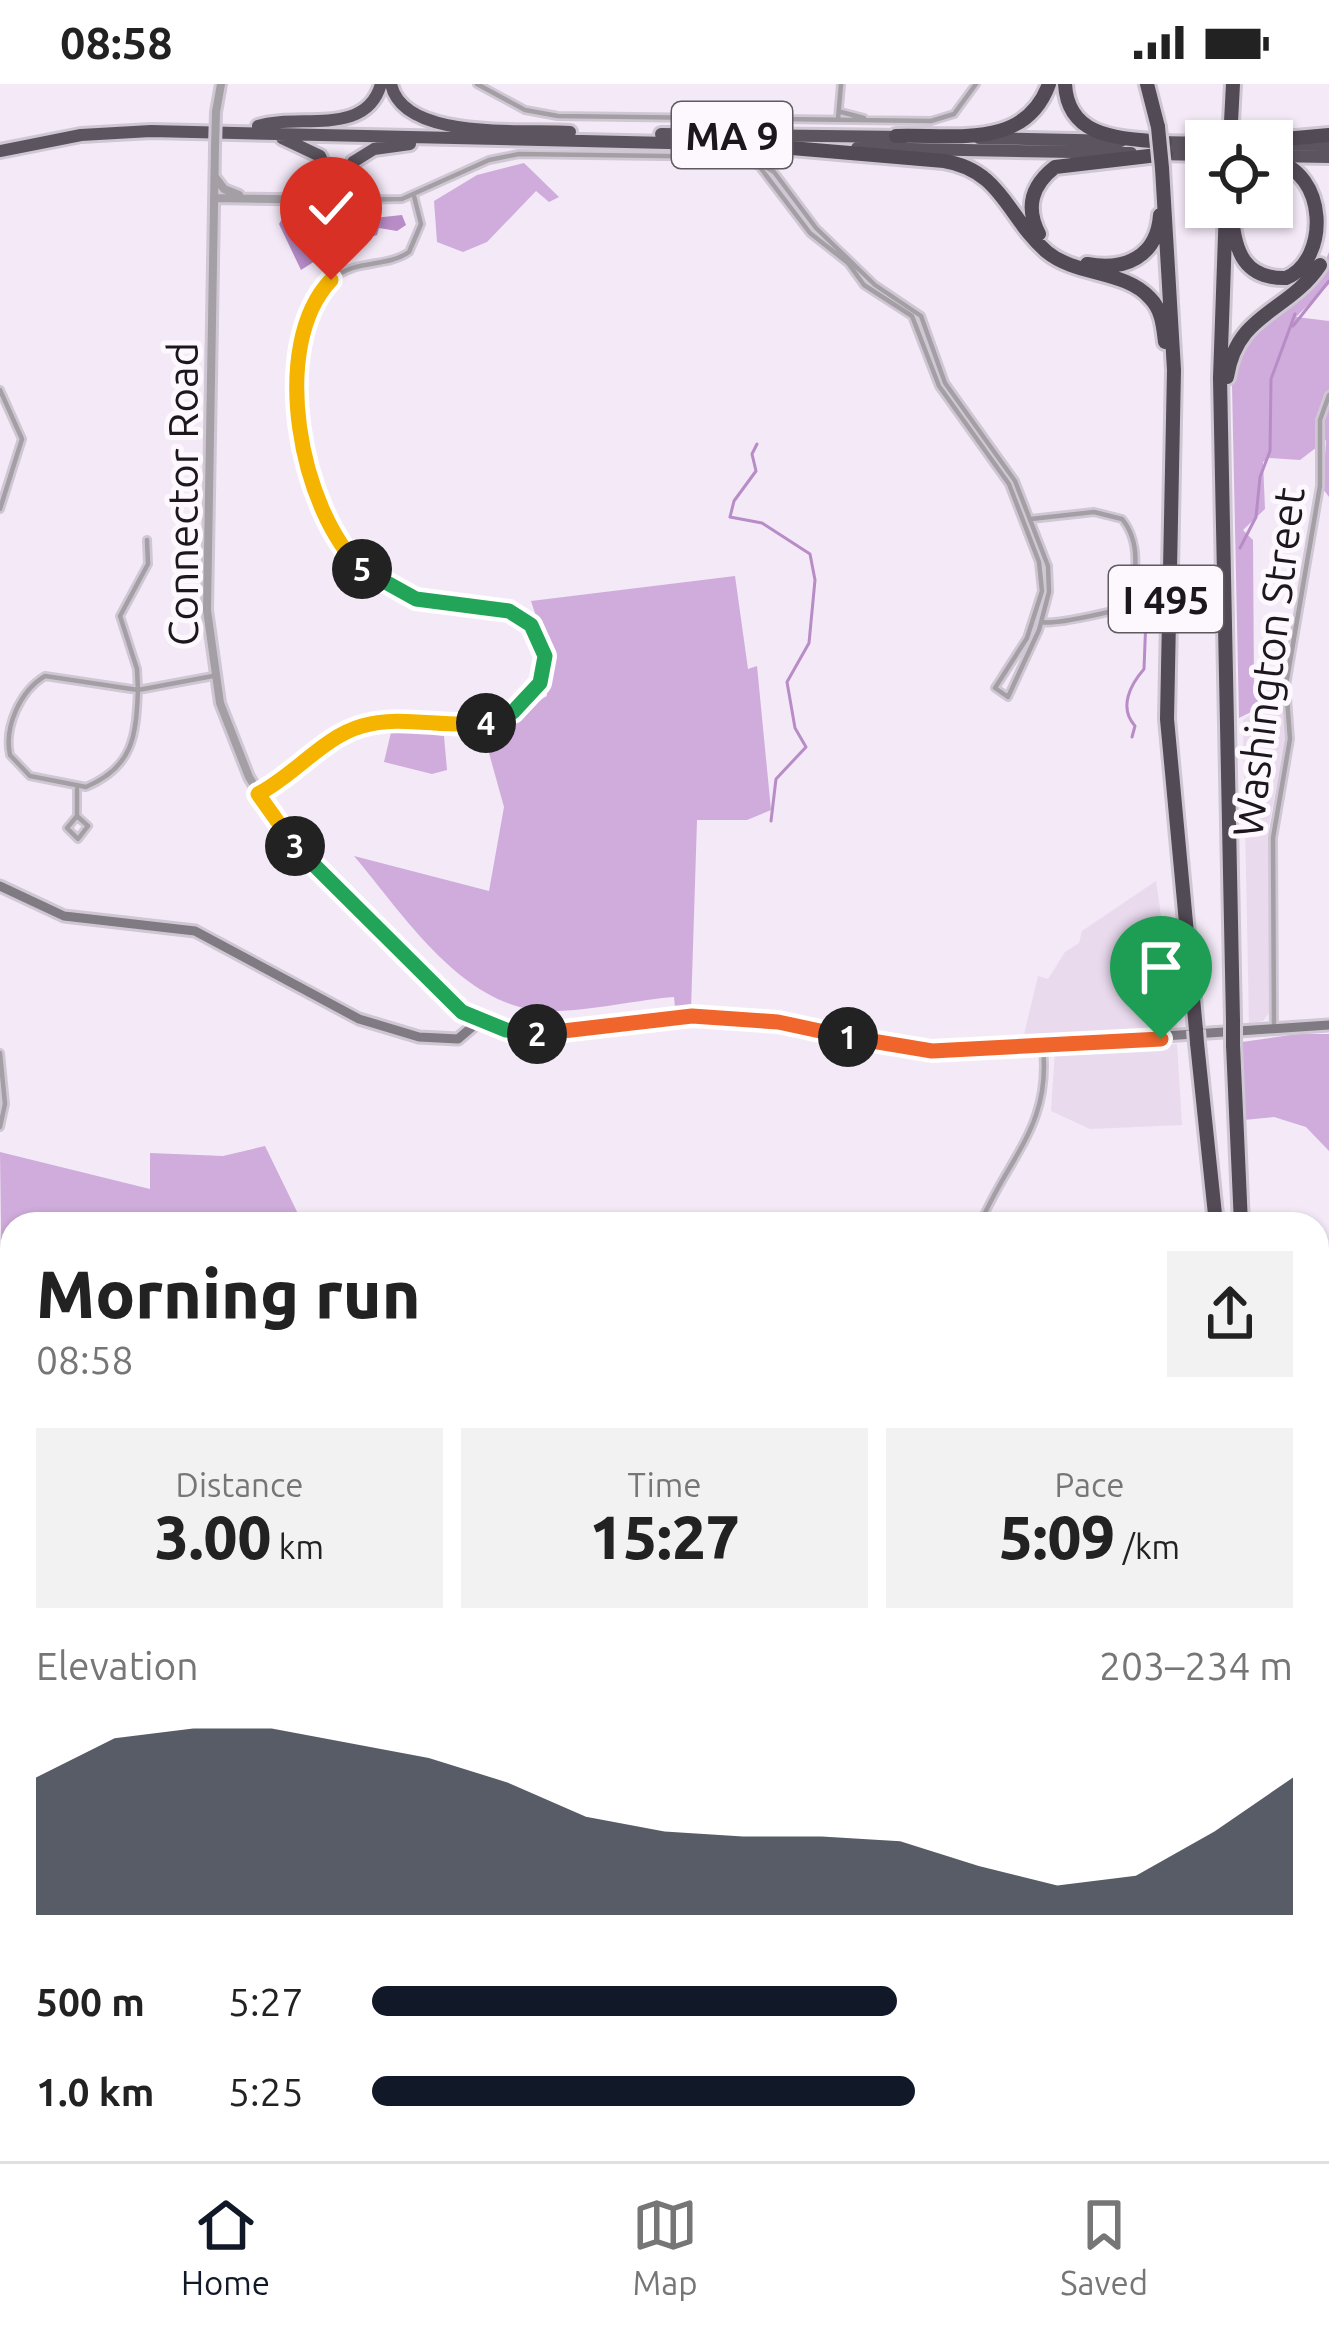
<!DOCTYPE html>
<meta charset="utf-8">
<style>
:root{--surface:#fff;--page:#f2f2f2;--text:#222;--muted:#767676;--line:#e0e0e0;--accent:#111827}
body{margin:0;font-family:Ubuntu,sans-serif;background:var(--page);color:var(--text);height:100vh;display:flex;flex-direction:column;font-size:45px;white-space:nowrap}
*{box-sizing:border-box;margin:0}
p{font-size:39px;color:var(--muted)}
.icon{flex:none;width:66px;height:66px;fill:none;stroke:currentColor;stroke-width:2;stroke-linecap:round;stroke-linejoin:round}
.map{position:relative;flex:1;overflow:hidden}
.side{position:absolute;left:0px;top:1128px;width:1329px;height:951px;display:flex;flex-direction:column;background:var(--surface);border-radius:36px 36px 0 0;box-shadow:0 3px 9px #0004}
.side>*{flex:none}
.buttons{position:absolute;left:1185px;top:36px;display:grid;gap:24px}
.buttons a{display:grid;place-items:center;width:108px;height:108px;border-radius:0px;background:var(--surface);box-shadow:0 3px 9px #0004;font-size:60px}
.pin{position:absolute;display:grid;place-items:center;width:102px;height:102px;color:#fff;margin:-123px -51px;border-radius:50% 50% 50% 0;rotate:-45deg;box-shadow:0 0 12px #0007}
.pin .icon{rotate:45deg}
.km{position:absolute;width:60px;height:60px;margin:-30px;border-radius:50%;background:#222;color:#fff;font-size:33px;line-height:60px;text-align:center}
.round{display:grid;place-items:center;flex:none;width:126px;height:126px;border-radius:0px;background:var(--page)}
.head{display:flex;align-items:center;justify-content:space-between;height:204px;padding:0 36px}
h1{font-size:66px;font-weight:800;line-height:90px}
.stats{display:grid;grid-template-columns:repeat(3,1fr);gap:18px;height:204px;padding:12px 36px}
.stats div{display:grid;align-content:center;border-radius:0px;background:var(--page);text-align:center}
.stats b{font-size:60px;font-weight:800}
.stats small{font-size:33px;font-weight:400}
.stats p{font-size:33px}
.chart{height:336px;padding:24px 36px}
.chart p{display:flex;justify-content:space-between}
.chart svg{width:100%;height:216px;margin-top:12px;fill:var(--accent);opacity:.7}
ul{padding:0 36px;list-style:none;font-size:39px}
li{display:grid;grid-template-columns:192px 144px 1fr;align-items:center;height:90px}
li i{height:30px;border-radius:15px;background:var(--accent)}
.status{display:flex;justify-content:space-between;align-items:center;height:84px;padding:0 60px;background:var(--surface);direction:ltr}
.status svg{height:33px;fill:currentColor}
.tabs{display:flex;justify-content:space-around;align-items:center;height:168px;border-top:3px solid var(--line);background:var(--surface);font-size:33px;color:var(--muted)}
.tabs a{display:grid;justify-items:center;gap:6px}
.tabs .selected{color:var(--accent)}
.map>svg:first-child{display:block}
</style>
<div class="status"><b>08:58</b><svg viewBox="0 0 49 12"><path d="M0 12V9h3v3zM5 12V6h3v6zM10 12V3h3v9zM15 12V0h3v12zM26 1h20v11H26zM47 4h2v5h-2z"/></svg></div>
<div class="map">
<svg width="1329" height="2077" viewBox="0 0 1329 2077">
<rect width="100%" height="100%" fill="#f3e9f7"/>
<!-- built -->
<path fill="#e9daee" d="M 1280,609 L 1286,653 L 1269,742 L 1270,928 L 1263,937 L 1249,939 L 1243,636 Z
M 1156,797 L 1178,949 L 1023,955 L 1038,892 L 1048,895 L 1065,868 L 1079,859 L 1082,847 Z
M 1177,960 L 1182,1041 L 1090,1045 L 1051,1027 L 1055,967 Z"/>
<!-- green -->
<path fill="#cfacdb" d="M 524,79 L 559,113 L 549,118 L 536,107 L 487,158 L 463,168 L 437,158 L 434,117 L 477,91 Z
M 1329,168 L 1329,200 L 1296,233 L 1329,237 L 1329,413 L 1323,405 L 1326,356 L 1300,376 L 1269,374 L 1263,378 L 1265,425 L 1243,446 L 1253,456 L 1254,607 L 1267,614 L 1265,621 L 1239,634 L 1232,301 C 1248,223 1302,234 1329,168 Z
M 735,492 L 748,585 L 757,582 L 771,726 L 747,736 L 697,736 L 691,925 L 675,923 L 674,913 C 633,916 573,931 535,926 C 457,916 400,826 354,772 L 489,807 L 504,723 L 484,651 L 547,612 L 547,566 L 531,517 Z
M 392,644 L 444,652 L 447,686 L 432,690 L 384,678 Z
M 1297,950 L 1329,950 L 1329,1067 L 1306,1043 L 1274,1033 L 1244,1036 L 1242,958 Z
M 265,1062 L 303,1140 L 12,1140 L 12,1367 L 4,1366 L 0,1068 L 150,1105 L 150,1069 L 223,1072 Z
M 0,1384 L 12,1386 L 12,2067 L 551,2067 L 544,2077 L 0,2077 L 0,1871 L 12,1846 L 0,1816 Z
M 630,2067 L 972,2067 L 980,2077 L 622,2077 Z"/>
<!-- water -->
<path fill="#b88cc7" d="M 286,128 L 336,138 L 402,131 L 406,141 L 397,147 L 379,144 L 377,151 L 337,163 L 301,186 L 279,140 Z"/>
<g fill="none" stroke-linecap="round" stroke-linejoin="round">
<!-- stream -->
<path stroke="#b88cc7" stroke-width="3" d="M 1293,242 L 1329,197
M 757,360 L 752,370 L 756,387 L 734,417 L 730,433 L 762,439 L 810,470 L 815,496 L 809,559 L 787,598 L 795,644 L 806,663 L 776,695 L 771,737
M 1240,464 L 1256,433 L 1260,393 L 1270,367 L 1271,295 L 1295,230
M 1179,531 L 1189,523 L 1205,485
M 1132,653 L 1135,642 C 1118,623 1131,600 1144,585 L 1146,533
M 0,1563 L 12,1558
M 12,1749 L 3,1795 L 12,1817
M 0,1886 L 12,1864
M 0,1900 L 12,1923
M 0,1946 L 12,1927
M 719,2067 L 734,2070 L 738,2077
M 242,2077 L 247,2067"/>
<!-- river -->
<path stroke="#b88cc7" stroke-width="8" d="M 1317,1526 L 1329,1530"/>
<!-- minor casing -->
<g stroke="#d0c7d4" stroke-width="10">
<path id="minor" d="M 477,0 L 525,26 L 558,32 L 931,37 L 954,30 L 976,0
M 841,28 L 864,34
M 838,35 L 841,0
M 345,116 L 402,115 L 489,76 L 519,70 L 736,73 L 751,74 L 774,88 L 816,144 L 875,201 L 921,232 L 945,299 L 1015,397 L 1048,482 L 1049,508 L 1039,546 L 1008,613 L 995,604 L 1027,554 L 1042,507 L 1039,478 L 1009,400 L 939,302 L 912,232 L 864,201 L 848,179 L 810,149 L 759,82 L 736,73
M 0,306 L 22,355 L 0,425
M 1031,435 L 1094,428 L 1122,435 C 1142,459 1139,505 1117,526 C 1100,530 1055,541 1042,538
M 147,456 L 148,480 L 120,532 L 137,585 L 138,606 L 45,592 C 20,607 4,643 10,671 L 30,692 L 86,703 C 133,683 136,653 138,606 L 213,592
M 77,705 L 77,732 L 67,744 L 78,755 L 88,742 L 77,732
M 260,709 C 297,690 326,650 367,641 C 421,627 489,663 531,613 C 550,591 549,558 528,538 C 500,511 428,526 388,504 C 307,459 258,261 333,195 C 355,175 386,184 409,168 L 421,140 L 414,112
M 1274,945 L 1273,754 L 1290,655 L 1286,601 L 1320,402 L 1320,336 L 1329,311
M 0,969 L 5,1020 L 0,1043
M 980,1140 C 1009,1072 1051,1042 1043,964
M 1070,2067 L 1084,2073 L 1109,2067
M 1173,2067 L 1179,2077
M 1287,2067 L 1290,2077
M 1052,2077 L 1052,2067"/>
</g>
<!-- tertiary casing -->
<g stroke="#d0c7d4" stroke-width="14">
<path id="tertiary" d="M 216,28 L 221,0
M 215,64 L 207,526 L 220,619 L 249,693 L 280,744 L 453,920 L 479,937
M 215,93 L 224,105 L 239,111
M 214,114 L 339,116
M 1317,2020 L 1329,2008
M 1244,2077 L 1258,2067"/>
</g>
<!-- secondary casing -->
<g stroke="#d0c7d4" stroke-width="15">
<path id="secondary" d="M 0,802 L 64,832 L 195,847 L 359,935 L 419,953 L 458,955 L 479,937 L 545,950 L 648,934 L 731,932 L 940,967 L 1329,941"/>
</g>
<!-- trunk casing -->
<g stroke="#d0c7d4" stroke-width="18">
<path id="trunk" d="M 391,0 C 403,57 522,45 570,48
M 258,42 C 298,29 366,54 381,0
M 661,50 L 905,53
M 282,54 L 320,72 L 340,116
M 979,54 L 1121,57
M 1159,58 L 1206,59
M 1282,60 L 1329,61
M 857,64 L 1131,69
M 0,67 L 81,51 L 151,47 L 753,61
M 1157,70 L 1206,71
M 1272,72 L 1329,73
M 312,116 L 331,91
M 374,116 L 352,101 L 353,78 L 374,65 L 410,60"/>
</g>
<!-- motorway casing -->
<g stroke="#d0c7d4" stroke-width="20">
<path id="motorway" d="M 1065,0 C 1068,56 1122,54 1165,58
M 1147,0 L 1158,43
M 896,52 C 955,50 1025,66 1049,0
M 1230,57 L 1233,0
M 1262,57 L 1329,51
M 744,60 L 944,77 C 1002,86 1008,135 1047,168 C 1076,192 1125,186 1150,214 C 1162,226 1163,242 1165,258
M 1162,84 L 1174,286 L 1167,635 L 1196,946
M 1226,123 L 1220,294 L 1233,937
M 1232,133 C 1235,168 1245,195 1286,194 C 1329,176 1329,88 1272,76
M 1039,150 C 1025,123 1032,101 1055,83 L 1166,70
M 1087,180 C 1125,187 1157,173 1160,131
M 1227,293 C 1237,228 1288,229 1320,181
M 1197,959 L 1216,1140
M 1233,961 L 1241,1140
M 1317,1572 L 1329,1566
M 1317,1585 L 1329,1579
M 1317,1711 L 1329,1721
M 1329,1807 L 1329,1817
M 1317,1821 L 1329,1869
M 1317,1882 L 1329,1882
M 1317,1901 L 1329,1952
M 1317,1962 L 1329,1987
M 574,2077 L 582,2067
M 589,2077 L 597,2067"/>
</g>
<!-- minor -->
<use href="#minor" stroke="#a49fa5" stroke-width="4.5"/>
<!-- tertiary -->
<use href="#tertiary" stroke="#a49fa5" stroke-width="8"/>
<!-- secondary -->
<use href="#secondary" stroke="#807a83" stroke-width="9"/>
<!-- trunk -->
<use href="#trunk" stroke="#5c5560" stroke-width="12"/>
<!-- motorway -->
<use href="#motorway" stroke="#524a55" stroke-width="14"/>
<!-- rail -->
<path stroke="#918a94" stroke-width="3" d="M 0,1374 L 12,1374
M 1317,1462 L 1329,1463"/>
<!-- tertiary-bridge casing -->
<g stroke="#d0c7d4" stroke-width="14" stroke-linecap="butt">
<path id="tertiary-bridge" d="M 215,64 L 216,28"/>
</g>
<!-- motorway-bridge casing -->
<g stroke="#d0c7d4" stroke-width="20" stroke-linecap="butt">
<path id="motorway-bridge" d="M 1158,43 L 1162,84
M 1233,937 L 1233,961
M 1196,946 L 1197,959"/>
</g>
<!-- tertiary-bridge -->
<use href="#tertiary-bridge" stroke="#a49fa5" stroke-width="8"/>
<!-- motorway-bridge -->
<use href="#motorway-bridge" stroke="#524a55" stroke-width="14"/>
</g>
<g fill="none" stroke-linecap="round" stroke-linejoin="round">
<!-- split-1 casing -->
<g stroke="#fff" stroke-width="24">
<path id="split-1" d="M 848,953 L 932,967 L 1161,955"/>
</g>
<!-- split-2 casing -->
<g stroke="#fff" stroke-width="24">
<path id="split-2" d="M 537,950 L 692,932 L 778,938 L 848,953"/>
</g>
<!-- split-3 casing -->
<g stroke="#fff" stroke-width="24">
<path id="split-3" d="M 295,762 L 462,928 L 506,946 L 537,950"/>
</g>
<!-- split-4 casing -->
<g stroke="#fff" stroke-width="24">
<path id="split-4" d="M 295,762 L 258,710 C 295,691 323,653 362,642 C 402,630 445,645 486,639"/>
</g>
<!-- split-5 casing -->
<g stroke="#fff" stroke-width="24">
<path id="split-5" d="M 362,485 L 416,515 L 509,527 L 531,541 L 545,572 L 540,599 L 513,628 L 486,639"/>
</g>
<!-- split-6 casing -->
<g stroke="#fff" stroke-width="24">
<path id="split-6" d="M 331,196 C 268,262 300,427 362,485"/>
</g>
<!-- split-1 -->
<use href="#split-1" stroke="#f0652b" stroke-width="15"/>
<!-- split-2 -->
<use href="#split-2" stroke="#f0652b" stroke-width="15"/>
<!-- split-3 -->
<use href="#split-3" stroke="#22a559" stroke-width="15"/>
<!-- split-4 -->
<use href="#split-4" stroke="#f5b400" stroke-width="15"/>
<!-- split-5 -->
<use href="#split-5" stroke="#22a559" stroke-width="15"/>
<!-- split-6 -->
<use href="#split-6" stroke="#f5b400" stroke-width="15"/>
</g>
<g text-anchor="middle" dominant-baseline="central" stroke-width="10" stroke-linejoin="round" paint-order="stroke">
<!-- shield labels -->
<g fill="#fdf8fe" stroke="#5f5a60" stroke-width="3">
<rect x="672" y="18" width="120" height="66" rx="9"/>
<rect x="1109" y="482" width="114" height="66" rx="9"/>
</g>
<g font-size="39" font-weight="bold" fill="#1b171c">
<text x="732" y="51">MA 9</text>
<text x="1166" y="515">I 495</text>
</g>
<!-- street labels -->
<g font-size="42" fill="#1b171c" stroke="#fdf8fe">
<text transform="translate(182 410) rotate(-90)">Connector Road</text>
<text transform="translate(1268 578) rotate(-83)">Washington Street</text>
</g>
</g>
</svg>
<div class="buttons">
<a><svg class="icon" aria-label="locate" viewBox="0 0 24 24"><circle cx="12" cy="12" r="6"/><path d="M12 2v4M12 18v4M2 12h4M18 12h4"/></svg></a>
</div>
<div class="pin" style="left:1161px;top:955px;background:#1e9e55"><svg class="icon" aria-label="arrive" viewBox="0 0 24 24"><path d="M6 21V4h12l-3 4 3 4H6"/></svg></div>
<div class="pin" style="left:331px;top:196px;background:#d93025"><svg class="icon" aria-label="check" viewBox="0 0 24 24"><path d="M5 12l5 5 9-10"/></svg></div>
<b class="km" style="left:848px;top:953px">1</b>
<b class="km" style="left:537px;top:950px">2</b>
<b class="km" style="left:295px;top:762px">3</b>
<b class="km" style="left:486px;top:639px">4</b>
<b class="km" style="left:362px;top:485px">5</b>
<section class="side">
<div class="head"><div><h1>Morning run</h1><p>08:58</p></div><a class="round"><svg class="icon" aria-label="share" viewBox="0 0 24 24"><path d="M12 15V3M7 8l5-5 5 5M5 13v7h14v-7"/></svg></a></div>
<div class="stats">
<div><p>Distance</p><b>3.00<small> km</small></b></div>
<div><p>Time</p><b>15:27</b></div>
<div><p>Pace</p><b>5:09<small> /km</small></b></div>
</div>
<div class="chart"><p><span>Elevation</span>203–234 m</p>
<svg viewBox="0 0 160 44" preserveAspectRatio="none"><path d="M0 44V16L10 8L20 6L30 6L40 9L50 12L60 17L70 24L80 27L90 28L100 28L110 29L120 34L130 38L140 36L150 27L160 16V44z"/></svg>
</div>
<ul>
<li><b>500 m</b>5:27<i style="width:57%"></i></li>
<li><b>1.0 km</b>5:25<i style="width:59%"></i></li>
</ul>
</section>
</div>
<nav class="tabs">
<a class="selected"><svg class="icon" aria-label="home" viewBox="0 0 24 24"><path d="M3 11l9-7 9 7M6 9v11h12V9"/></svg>Home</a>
<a><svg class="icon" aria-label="map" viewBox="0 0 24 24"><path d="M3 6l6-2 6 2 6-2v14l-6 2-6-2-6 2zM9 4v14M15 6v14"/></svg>Map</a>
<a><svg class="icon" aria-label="saved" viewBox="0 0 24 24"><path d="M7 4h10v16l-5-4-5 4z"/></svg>Saved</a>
</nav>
